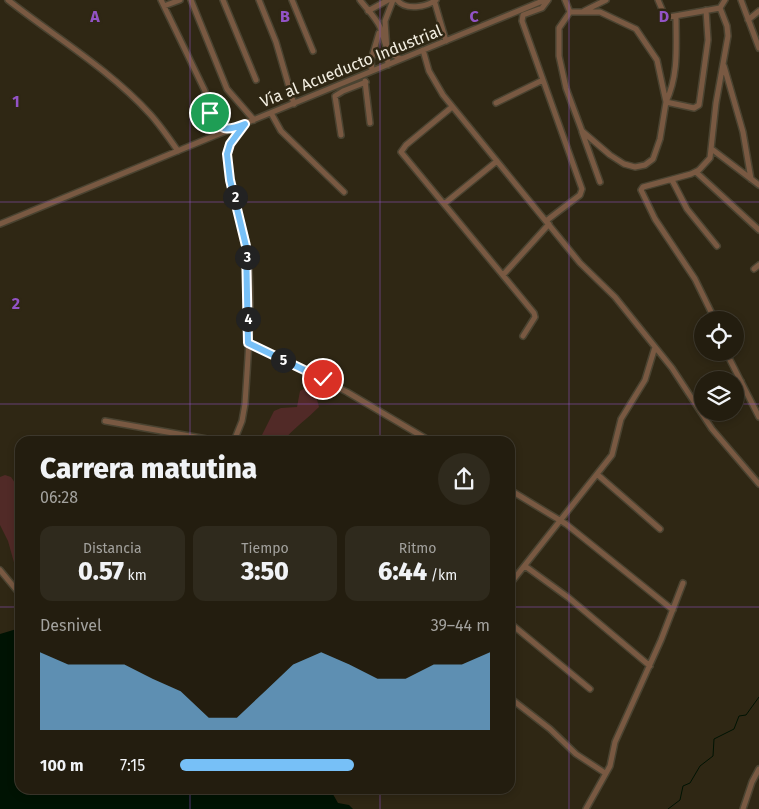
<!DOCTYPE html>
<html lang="es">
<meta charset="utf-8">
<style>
:root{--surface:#231d0f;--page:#2f2a1d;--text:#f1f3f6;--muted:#a3a29e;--line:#403b2f;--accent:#77c0f7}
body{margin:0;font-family:"Fira Sans",sans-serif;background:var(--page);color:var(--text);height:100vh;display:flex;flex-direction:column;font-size:19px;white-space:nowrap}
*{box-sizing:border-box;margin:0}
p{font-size:16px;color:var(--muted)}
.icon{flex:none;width:28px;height:28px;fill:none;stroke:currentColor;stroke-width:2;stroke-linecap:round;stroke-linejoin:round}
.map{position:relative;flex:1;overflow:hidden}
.drawer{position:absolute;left:15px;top:436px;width:500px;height:358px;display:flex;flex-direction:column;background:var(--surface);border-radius:15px;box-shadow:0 2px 8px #0003,0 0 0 1px var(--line)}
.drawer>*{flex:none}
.tools{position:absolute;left:694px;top:311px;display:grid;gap:10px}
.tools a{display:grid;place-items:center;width:50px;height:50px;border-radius:50%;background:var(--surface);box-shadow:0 2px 8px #0003,0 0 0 1px var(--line);font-size:25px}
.pin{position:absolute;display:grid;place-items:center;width:42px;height:42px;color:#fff;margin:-21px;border:2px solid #fff;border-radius:50%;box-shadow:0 1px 5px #0007}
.km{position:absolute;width:25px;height:25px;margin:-12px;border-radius:50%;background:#222;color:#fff;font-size:14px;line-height:25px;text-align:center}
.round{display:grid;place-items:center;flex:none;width:52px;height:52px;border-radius:26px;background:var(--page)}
.head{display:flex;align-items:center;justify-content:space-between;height:85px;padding:0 25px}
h1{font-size:28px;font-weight:800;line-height:38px}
.figures{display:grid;grid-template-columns:repeat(3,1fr);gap:8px;height:85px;padding:5px 25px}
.figures div{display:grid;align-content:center;border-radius:12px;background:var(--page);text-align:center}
.figures b{font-size:25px;font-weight:800}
.figures small{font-size:14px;font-weight:400}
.figures p{font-size:14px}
.chart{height:140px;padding:10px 25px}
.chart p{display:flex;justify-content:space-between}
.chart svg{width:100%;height:90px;margin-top:5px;fill:var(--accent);opacity:.7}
ul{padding:0 25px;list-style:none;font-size:16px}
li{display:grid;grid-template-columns:80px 60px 1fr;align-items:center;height:38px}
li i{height:12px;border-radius:6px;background:var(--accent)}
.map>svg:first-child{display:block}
</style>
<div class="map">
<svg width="759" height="809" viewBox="0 0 759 809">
<rect width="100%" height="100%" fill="#2f2714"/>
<!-- green -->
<path fill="#512a27" d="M 307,387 L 315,392 L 319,407 C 308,418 294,428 283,441 L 259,441 L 274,411 L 281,408 L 297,407 L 300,391 Z
M 5,475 L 11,477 L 17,486 L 18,493 L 16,515 L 20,526 L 20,572 L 15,566 L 8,541 L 0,525 L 0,477 Z"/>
<!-- water -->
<path fill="#001303" d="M 20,628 L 20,789 L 330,789 L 338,803 L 349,805 L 353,809 L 0,809 L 0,634 Z"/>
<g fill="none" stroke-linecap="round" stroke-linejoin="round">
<!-- stream -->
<path stroke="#001303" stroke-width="1" d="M 668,809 L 680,800 L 683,786 L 690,783 L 700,766 L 713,756 L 714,739 L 734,729 L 739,716 L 746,715 L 759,697"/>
<!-- street casing -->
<g stroke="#4a4331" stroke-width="8">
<path id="street" d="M 8,0 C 55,37 109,69 150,114 C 160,125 169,138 178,151
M 161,0 L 205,91 L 209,113 L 215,122 L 230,130
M 191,0 L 227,89 L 254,120
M 223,0 L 256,80
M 259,0 L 276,42 L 294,104
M 292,0 L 313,51
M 360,0 C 366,8 376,18 380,27 C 386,41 382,51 401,59
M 397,0 C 406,11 426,7 436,0
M 434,0 L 446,41
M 565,0 L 570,12
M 658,0 L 664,14 L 669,17 L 720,8
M 741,0 L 759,48
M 164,6 L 180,0
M 368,11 L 388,0
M 584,11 L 606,0
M 570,12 L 600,12 L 636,29 L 657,60 L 666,102 L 660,139 L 653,159 L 645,165 L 635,167 L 624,164 L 610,155 L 582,131 L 566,88 L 559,56 L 559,28 Z
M 676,16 C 676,46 679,74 666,102 L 694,108 L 699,105 L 708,40 L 706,10
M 748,20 L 759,11
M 423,50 L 429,71 L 443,95 L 580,263 L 615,297 L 672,368 L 712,429 L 759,484
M 388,65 L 385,21 L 393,0
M 724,66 L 743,132 L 751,179
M 372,71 L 371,60 L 379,33
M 365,81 L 370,123
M 496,103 L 543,80
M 452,107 L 406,145 L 401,152 L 534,313 L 535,317 L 523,336
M 271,113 L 281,131 L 344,192
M 582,132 L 600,182
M 341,135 L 335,96 L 343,91 L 366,82
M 713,150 L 759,185
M 696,172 L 759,230
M 672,180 L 687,209 L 717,246
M 444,204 L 497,161
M 546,221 L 580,195 L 582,189 L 522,21 L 523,15 L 542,8 L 548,0
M 0,224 L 545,0
M 754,269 L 759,265
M 503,275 L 549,224
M 715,320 L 695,279 L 655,219 L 641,190 L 643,187 L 691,174 L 699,170 L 710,158 L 716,103 L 728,36 L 727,26 L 720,8 L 725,0
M 248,343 L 347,392 L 430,441
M 727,354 L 759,417
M 735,386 L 741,381
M 105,421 L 218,441
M 234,441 L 242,421 L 245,404 C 248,354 254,294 246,244 C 242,215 225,185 227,155 C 227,144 236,134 243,126
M 598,475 L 660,529
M 510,490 L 566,524 L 673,610
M 525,566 L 569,598 L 650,666
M 0,570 L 19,593
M 510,584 L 612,455 L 621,419 L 645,380 L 655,347
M 510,623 L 590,689
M 510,698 L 550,729 L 576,754 L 605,773
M 586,809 L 610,766 L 615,742 L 661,640 L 683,583
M 743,809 L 752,782 L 759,769"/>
</g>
<!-- street -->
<use href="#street" stroke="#795942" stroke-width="5"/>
</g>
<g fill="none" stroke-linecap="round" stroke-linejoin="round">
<!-- route casing -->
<g stroke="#fff" stroke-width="10">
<path id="route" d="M 210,113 C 220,132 227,131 245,124 L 230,144 L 227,154 L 230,180 L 246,246 L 248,343 L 323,379"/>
</g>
<!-- route -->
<use href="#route" stroke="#77c0f7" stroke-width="6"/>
</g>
<!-- grid -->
<path fill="none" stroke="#9353c6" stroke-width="1" stroke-opacity="0.55" d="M 190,0 L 190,441M 380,0 L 380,441M 569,0 L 569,809M 0,202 L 759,202M 0,404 L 702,404M 735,404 L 759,404M 0,607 L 20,607M 510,607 L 759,607M 190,789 L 190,809M 380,789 L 380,809"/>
<g text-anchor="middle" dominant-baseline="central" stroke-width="5" stroke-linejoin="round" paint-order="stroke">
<!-- street labels -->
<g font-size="16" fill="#f3eee1" stroke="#2f2714">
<text transform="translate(351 66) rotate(-22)">Vía al Acueducto Industrial</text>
</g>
</g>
<g font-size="16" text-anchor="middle" font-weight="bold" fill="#9353c6" stroke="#2f2714" stroke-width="5" stroke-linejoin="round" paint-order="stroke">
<text x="95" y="22">A</text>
<text x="285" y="22">B</text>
<text x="474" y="22">C</text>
<text x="664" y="22">D</text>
<text x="16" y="107">1</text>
<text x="16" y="309">2</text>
</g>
</svg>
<div class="tools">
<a><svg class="icon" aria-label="locate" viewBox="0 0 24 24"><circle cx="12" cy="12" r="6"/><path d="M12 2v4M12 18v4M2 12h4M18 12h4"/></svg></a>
<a><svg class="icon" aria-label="layers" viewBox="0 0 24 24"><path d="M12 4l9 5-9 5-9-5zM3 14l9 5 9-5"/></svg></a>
</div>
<div class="pin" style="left:210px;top:113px;background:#1e9e55"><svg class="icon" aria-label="arrive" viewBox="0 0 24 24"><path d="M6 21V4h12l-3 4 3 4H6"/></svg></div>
<div class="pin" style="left:323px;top:379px;background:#d93025"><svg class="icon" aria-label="check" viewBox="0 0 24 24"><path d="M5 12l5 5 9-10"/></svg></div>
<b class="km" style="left:235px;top:197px">2</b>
<b class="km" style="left:247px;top:257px">3</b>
<b class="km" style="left:248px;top:319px">4</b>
<b class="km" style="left:283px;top:360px">5</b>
<section class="drawer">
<div class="head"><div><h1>Carrera matutina</h1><p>06:28</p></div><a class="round"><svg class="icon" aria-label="share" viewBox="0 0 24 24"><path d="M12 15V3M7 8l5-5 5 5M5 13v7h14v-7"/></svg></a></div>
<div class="figures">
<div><p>Distancia</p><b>0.57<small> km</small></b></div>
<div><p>Tiempo</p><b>3:50</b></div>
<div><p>Ritmo</p><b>6:44<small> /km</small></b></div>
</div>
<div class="chart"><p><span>Desnivel</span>39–44 m</p>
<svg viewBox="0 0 160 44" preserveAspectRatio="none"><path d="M0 44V6L10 12L20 12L30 12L40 19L50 25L60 38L70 38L80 25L90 12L100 6L110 12L120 19L130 19L140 12L150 12L160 6V44z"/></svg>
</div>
<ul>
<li><b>100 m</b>7:15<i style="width:56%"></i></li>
</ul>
</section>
</div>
